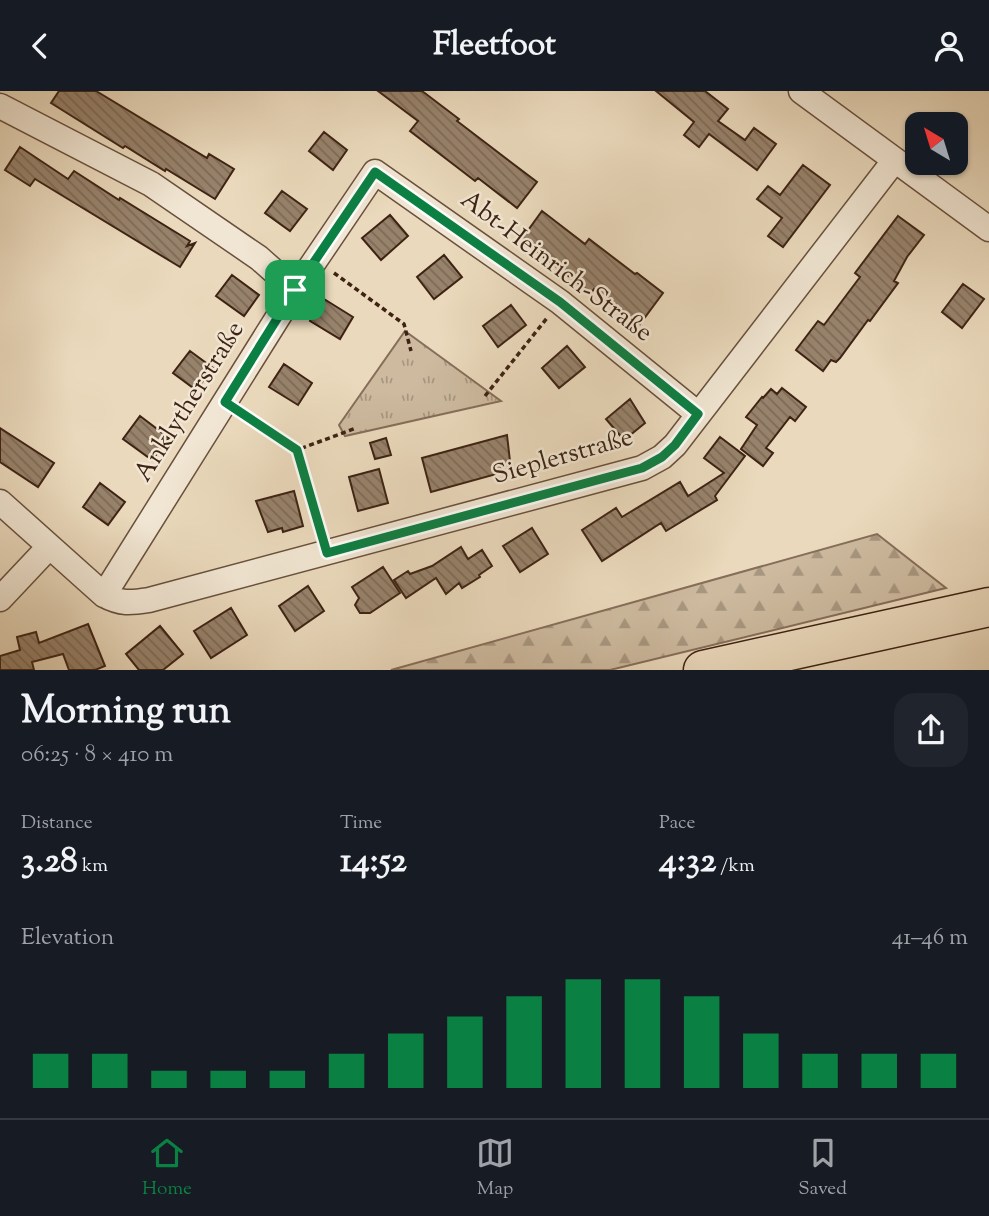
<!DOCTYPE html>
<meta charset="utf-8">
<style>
:root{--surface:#171b24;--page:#20242c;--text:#f1f3f6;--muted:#9ea1a6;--line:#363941;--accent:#0b8043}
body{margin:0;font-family:"Sorts Mill Goudy",serif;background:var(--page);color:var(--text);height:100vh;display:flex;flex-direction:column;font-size:26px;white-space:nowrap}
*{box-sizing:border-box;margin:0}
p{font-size:23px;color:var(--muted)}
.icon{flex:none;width:38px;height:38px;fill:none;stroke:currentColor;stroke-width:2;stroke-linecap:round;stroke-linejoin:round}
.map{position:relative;height:579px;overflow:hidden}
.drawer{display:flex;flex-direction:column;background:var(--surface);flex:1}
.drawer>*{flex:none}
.needle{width:46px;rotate:322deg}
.tools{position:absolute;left:905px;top:21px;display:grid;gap:14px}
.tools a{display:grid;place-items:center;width:63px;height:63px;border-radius:14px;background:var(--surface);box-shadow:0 2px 5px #0004;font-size:35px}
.pin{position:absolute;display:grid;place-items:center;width:60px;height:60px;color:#fff;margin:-30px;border-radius:14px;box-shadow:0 4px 10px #0006}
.round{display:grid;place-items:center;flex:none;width:74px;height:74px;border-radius:21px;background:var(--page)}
.head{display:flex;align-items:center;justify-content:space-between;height:119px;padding:0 21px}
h1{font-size:38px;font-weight:700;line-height:52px}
.figures{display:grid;grid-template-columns:repeat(3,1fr);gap:10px;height:119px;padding:7px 21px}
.figures div{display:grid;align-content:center}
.figures b{font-size:35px;font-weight:700}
.figures small{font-size:19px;font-weight:400}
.figures p{font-size:19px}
.chart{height:196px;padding:14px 21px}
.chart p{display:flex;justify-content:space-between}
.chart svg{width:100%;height:126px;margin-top:7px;stroke:var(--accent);stroke-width:6}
header{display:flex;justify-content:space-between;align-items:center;height:91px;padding:0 21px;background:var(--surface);font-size:32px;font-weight:700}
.menu{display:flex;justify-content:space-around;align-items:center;height:98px;border-top:2px solid var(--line);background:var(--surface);font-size:19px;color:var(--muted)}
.menu a{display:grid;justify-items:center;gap:4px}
.menu .current{color:var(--accent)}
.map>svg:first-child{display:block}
</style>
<header><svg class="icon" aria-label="back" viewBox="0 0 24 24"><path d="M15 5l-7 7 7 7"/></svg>Fleetfoot<svg class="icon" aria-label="person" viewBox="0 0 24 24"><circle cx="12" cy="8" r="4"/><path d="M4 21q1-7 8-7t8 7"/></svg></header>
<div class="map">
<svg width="989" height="579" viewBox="0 0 989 579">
<defs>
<pattern id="grass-tufts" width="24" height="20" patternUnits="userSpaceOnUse" patternTransform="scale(1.75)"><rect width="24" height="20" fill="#cdba9f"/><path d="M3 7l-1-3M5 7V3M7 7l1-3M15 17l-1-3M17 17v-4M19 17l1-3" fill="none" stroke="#a89780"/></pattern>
<pattern id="forest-firs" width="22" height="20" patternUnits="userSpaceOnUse" patternTransform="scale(1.75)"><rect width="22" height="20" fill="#cdba9f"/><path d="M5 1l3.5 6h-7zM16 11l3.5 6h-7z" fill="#a89780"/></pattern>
<pattern id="building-back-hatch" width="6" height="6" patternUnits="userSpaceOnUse" patternTransform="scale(1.75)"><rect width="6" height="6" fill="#97826b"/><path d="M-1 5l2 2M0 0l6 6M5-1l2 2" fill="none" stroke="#7d6a57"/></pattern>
</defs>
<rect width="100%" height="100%" fill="#ead9bc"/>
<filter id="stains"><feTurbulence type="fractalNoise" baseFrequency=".00286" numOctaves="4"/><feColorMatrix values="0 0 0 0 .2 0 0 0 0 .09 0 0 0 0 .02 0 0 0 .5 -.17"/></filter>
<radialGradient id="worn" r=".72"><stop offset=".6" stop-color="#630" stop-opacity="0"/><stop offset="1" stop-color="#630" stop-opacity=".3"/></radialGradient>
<!-- grass -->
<path fill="url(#grass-tufts)" stroke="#866e5a" stroke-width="2" d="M 405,240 L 501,310 L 345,345 L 339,334 Z"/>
<!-- forest -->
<path fill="url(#forest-firs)" stroke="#866e5a" stroke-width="2" d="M 877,443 L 946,497 L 610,579 L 391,579 Z"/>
<!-- building -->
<path fill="url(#building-back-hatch)" stroke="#3e2314" stroke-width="2" d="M 59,0 L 96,0 L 207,67 L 209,63 L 234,78 L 215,108 L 166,78 L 165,80 L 125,55 L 123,57 L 51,12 Z
M 378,0 L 422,0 L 459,28 L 457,30 L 537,91 L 517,117 L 478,87 L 475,90 L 410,40 L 418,30 Z
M 656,0 L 705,0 L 728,18 L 718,30 L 745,49 L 754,37 L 776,53 L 757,79 L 709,43 L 699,56 L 684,44 L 694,31 Z
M 324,41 L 347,59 L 333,79 L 309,60 Z
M 20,56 L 68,88 L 74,80 L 119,109 L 120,107 L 190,150 L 187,155 L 195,152 L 180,176 L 35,88 L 30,95 L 5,79 Z
M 803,74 L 830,94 L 783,156 L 768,145 L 782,127 L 757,108 L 768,95 L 780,104 Z
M 282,100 L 307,118 L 290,140 L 265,122 Z
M 542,120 L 585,153 L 589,148 L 635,183 L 637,182 L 663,202 L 640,233 L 594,198 L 591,202 L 521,149 Z
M 390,124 L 408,145 L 381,169 L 362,147 Z
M 898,125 L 924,144 L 907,166 L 894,190 L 898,192 L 870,230 L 868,229 L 840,267 L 836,271 L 831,269 L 823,280 L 796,259 L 818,230 L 824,234 L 860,186 L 855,182 Z
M 444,164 L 462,186 L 434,208 L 417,186 Z
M 232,184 L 259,204 L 244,225 L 216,205 Z
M 963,193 L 984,208 L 962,237 L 942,221 Z
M 324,208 L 353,226 L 340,248 L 310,230 Z
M 511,214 L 526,234 L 498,256 L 483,235 Z
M 567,255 L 585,276 L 559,297 L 542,277 Z
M 190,260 L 213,277 L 196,299 L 173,282 Z
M 284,273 L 312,292 L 298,314 L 269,296 Z
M 782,297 L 806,316 L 795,330 L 790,326 L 766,357 L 773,362 L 763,375 L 741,358 L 757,334 L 746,326 L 762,306 L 763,307 L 771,298 L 777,303 Z
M 630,308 L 645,332 L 624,349 L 606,328 Z
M 140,325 L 169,347 L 152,369 L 123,348 Z
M 0,337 L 54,372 L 38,396 L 0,371 Z
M 507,344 L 511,379 L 431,401 L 422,367 Z
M 720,346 L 745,365 L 715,405 L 717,409 L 666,440 L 661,432 L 602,470 L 582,439 L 616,417 L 622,426 L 680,391 L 688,405 L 724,382 L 704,367 Z
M 386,347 L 391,364 L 375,368 L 370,352 Z
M 379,378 L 388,412 L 358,420 L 349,386 Z
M 100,392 L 125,411 L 108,434 L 83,416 Z
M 294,400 L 303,435 L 283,441 L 282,437 L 268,441 L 256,410 Z
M 532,437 L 548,463 L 520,481 L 503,455 Z
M 461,456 L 468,468 L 482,459 L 492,475 L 479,484 L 480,486 L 462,497 L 459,492 L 446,503 L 436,487 L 406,507 L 394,489 L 408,480 L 410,483 L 432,475 Z
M 383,476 L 400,502 L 370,522 L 360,522 L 355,514 L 359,507 L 352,496 Z
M 308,495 L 324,520 L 295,540 L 279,515 Z
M 231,517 L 247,544 L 211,567 L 194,540 Z
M 88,533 L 105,575 L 95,579 L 69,579 L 63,563 L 32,571 L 34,579 L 0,579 L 0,565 L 20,559 L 17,546 L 36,541 L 39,552 Z
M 160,535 L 183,563 L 163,579 L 139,579 L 126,563 Z"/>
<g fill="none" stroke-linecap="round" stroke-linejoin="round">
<!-- minor casing -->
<g stroke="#69503e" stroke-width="27">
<path id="minor" d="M 801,0 L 989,138
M 0,15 L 151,93 L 259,167 L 295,199
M 0,411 L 104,504 C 121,513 130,512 149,509 L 642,377 L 662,366 L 675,354 L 894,70
M 104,504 L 295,199 L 375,81 L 560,211 L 698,323
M 0,508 L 49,456"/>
</g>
<!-- primary casing -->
<g stroke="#3e2314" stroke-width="41">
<path id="primary" d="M 703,579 L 989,516"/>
</g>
<!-- path -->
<path stroke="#3e2314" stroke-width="3.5" stroke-dasharray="5 3.5" stroke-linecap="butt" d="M 334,182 L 404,233 L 411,260
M 485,305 L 547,227
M 244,324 L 297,359 L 356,337
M 297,359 L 321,441"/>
<!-- minor -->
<use href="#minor" stroke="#f1e6d3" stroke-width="24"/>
<!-- primary -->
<use href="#primary" stroke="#ead9bc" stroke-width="38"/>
</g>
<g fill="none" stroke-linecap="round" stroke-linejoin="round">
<!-- route casing -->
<g stroke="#fff" stroke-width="14">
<path id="route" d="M 375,81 L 560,211 L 698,323 L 675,354 L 662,366 L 642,377 L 327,462 L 297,359 L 225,311 L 295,199 Z"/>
</g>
<!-- route -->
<use href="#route" stroke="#0b8043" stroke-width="9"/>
</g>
<g text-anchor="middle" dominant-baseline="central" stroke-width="5" stroke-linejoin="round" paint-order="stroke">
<!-- street labels -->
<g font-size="26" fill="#3e2314" stroke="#f1e6d3">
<text transform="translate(556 176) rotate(37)">Abt-Heinrich-Straße</text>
<text transform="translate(190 311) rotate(-58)">Anklytherstraße</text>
<text transform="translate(563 366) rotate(-16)">Sieplerstraße</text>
</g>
</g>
<rect width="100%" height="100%" filter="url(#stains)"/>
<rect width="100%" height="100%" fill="url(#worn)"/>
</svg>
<div class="tools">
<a><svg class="needle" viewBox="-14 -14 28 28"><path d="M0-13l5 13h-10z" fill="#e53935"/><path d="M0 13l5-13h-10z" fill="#9ea1a6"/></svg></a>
</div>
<div class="pin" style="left:295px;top:199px;background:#1e9e55"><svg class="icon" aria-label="arrive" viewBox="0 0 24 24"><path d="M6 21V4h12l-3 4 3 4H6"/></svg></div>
</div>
<section class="drawer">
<div class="head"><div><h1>Morning run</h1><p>06:25 · 8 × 410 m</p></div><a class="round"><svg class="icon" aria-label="share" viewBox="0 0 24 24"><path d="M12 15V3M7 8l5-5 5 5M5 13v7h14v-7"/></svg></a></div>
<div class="figures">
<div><p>Distance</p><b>3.28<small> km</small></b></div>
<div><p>Time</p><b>14:52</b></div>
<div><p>Pace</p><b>4:32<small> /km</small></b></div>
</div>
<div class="chart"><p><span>Elevation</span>41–46 m</p>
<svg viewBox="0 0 160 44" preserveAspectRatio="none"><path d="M5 44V32M15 44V32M25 44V38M35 44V38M45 44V38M55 44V32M65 44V25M75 44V19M85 44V12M95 44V6M105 44V6M115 44V12M125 44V25M135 44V32M145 44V32M155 44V32"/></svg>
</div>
</section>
<nav class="menu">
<a class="current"><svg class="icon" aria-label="home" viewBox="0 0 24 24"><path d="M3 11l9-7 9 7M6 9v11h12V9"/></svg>Home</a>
<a><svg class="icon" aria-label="map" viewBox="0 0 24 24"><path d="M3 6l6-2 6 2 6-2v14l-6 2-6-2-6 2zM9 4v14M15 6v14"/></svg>Map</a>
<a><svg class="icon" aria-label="saved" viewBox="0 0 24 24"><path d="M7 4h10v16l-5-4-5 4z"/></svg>Saved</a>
</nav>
